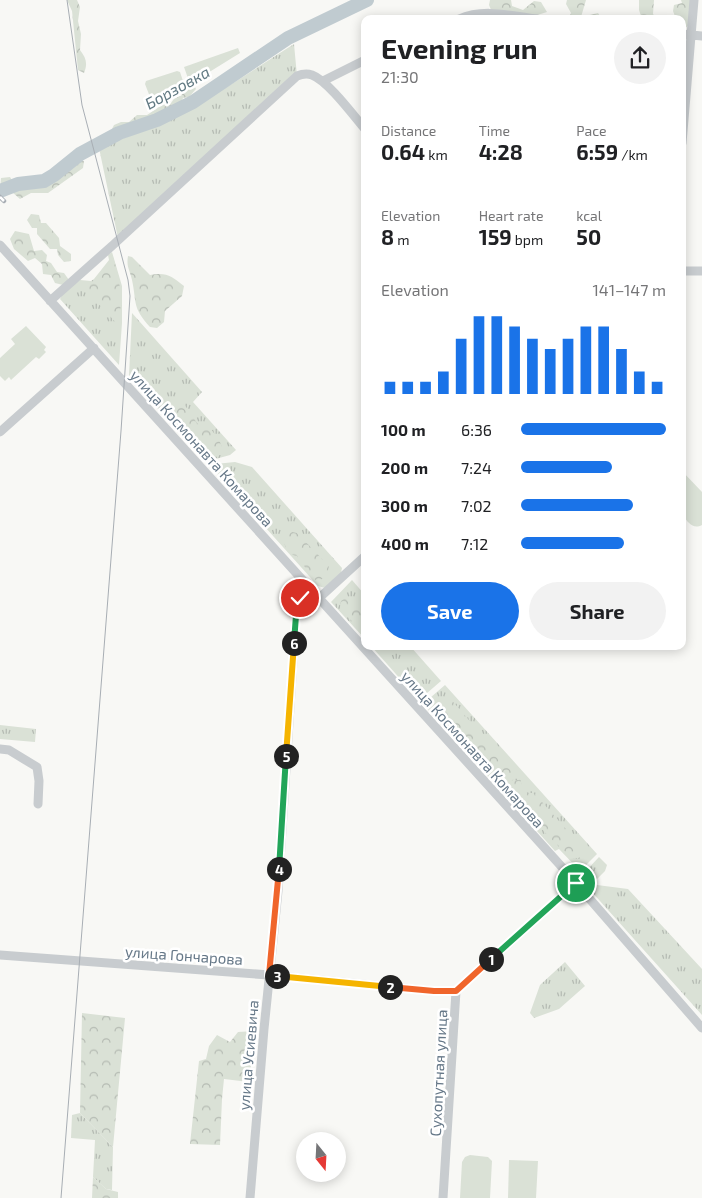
<!DOCTYPE html>
<meta charset="utf-8">
<style>
:root{--surface:#fff;--page:#f2f2f2;--text:#202124;--muted:#757577;--accent:#1a73e8}
body{margin:0;font-family:"Exo 2",sans-serif;background:var(--page);color:var(--text);height:100vh;display:flex;flex-direction:column;font-size:19px;white-space:nowrap}
*{box-sizing:border-box;margin:0}
p{font-size:16px;color:var(--muted)}
.icon{flex:none;width:28px;height:28px;fill:none;stroke:currentColor;stroke-width:2;stroke-linecap:round;stroke-linejoin:round}
.map{position:relative;flex:1;overflow:hidden}
.drawer{position:absolute;left:361px;top:15px;width:325px;height:635px;display:flex;flex-direction:column;background:var(--surface);border-radius:10px;box-shadow:0 2px 12px #0003}
.drawer>*{flex:none}
.needle{width:32px;rotate:162deg}
.tools{position:absolute;left:296px;top:1132px;display:grid;gap:10px}
.tools a{display:grid;place-items:center;width:50px;height:50px;border-radius:50%;background:var(--surface);box-shadow:0 2px 12px #0003;font-size:25px}
.pin{position:absolute;display:grid;place-items:center;width:42px;height:42px;color:#fff;margin:-21px;border:2px solid #fff;border-radius:50%;box-shadow:0 1px 5px #0007}
.km{position:absolute;width:25px;height:25px;margin:-12px;border-radius:50%;background:#222;color:#fff;font-size:14px;line-height:25px;text-align:center}
.round{display:grid;place-items:center;flex:none;width:52px;height:52px;border-radius:26px;background:var(--page)}
.head{display:flex;align-items:center;justify-content:space-between;height:85px;padding:0 20px}
h1{font-size:28px;font-weight:700;line-height:38px}
.figures{display:grid;grid-template-columns:repeat(3,1fr);gap:8px;height:85px;padding:5px 20px}
.figures div{display:grid;align-content:center}
.figures b{font-size:21px;font-weight:700}
.figures small{font-size:14px;font-weight:400}
.figures p{font-size:14px}
.chart{height:140px;padding:10px 20px}
.chart p{display:flex;justify-content:space-between}
.chart svg{width:100%;height:90px;margin-top:5px;stroke:var(--accent);stroke-width:6}
.primary-button{display:flex;gap:10px;margin-top:auto;padding:10px 20px}
.primary-button a{flex:1;height:58px;border-radius:30px;background:var(--accent);color:#fff;font-size:20px;font-weight:700;line-height:58px;text-align:center}
.primary-button a+a{background:var(--page);color:var(--text)}
ul{padding:0 20px;list-style:none;font-size:16px}
li{display:grid;grid-template-columns:80px 60px 1fr;align-items:center;height:38px}
li i{height:12px;border-radius:6px;background:var(--accent)}
.map>svg:first-child{display:block}
</style>
<div class="map">
<svg width="702" height="1198" viewBox="0 0 702 1198">
<defs>
<pattern id="grass-tufts" width="24" height="20" patternUnits="userSpaceOnUse" patternTransform="scale(1.25)"><rect width="24" height="20" fill="#dae1d6"/><path d="M3 7l-1-3M5 7V3M7 7l1-3M15 17l-1-3M17 17v-4M19 17l1-3" fill="none" stroke="#b5bbb3"/></pattern>
<pattern id="forest-crowns" width="20" height="18" patternUnits="userSpaceOnUse" patternTransform="scale(1.25)"><rect width="20" height="18" fill="#dae1d6"/><path d="M2 6a3 3 0 1 1 6 0M12 15a3 3 0 1 1 6 0" fill="none" stroke="#b5bbb3"/></pattern>
</defs>
<rect width="100%" height="100%" fill="#f8f8f5"/>
<!-- grass -->
<path fill="url(#grass-tufts)" d="M 294,44 L 297,76 L 118,238 L 99,148 C 119,139 140,133 160,124 C 207,102 250,72 294,44 Z
M 112,252 L 122,286 L 122,323 L 119,365 L 60,299 L 64,292 L 80,280 L 91,281 L 94,279 L 109,260 L 108,255 Z
M 132,313 L 202,392 L 193,402 L 236,450 L 230,455 L 212,460 L 186,432 L 181,434 L 175,427 L 177,420 L 164,406 L 158,409 L 129,376 Z
M 235,462 L 252,467 L 342,568 L 341,573 L 325,588 L 318,586 L 211,467 L 215,464 Z
M 352,580 L 365,595 L 365,639 L 331,602 Z
M 371,646 L 410,646 L 441,681 L 419,700 Z
M 445,685 L 597,854 L 580,871 L 559,849 L 555,851 L 423,704 Z
M 0,725 L 36,729 L 35,742 L 0,739 Z
M 599,857 L 607,865 L 605,871 L 591,885 L 582,875 Z
M 597,885 L 628,889 L 702,969 L 702,1015 L 591,891 Z
M 565,962 L 585,986 L 559,1009 L 534,1018 L 530,1013 L 540,985 Z
M 80,1113 L 113,1147 L 112,1190 L 106,1189 L 93,1177 L 95,1140 L 71,1138 L 72,1115 Z"/>
<!-- forest -->
<path fill="url(#forest-crowns)" d="M 67,0 L 77,0 L 80,7 L 78,21 L 81,34 L 80,50 C 86,58 88,63 84,73 L 78,70 L 72,11 Z
M 490,0 L 511,0 L 512,6 L 523,10 L 534,1 L 541,2 L 547,12 L 531,17 L 492,12 L 489,5 Z
M 567,0 L 586,0 L 581,17 L 598,13 L 602,19 L 568,19 L 571,13 L 566,4 Z
M 639,0 L 654,0 L 653,14 L 657,19 L 642,19 L 639,10 Z
M 681,0 L 691,0 L 690,24 L 684,29 L 683,28 L 682,19 L 676,19 L 673,11 L 674,5 L 682,3 Z
M 194,85 L 196,89 L 189,97 L 183,98 L 180,105 L 172,105 C 167,113 157,117 148,116 L 147,120 C 140,123 136,122 129,124 C 122,126 121,131 112,129 L 114,125 L 121,122 L 129,122 L 137,115 L 147,115 L 162,105 L 171,103 L 176,96 L 181,96 L 187,86 Z
M 77,161 L 84,161 L 83,168 L 48,193 L 31,193 L 20,199 L 12,192 L 2,192 L 0,190 L 1,178 L 10,177 L 17,188 L 24,185 L 46,185 Z
M 31,214 L 39,215 L 41,223 L 46,223 L 59,238 L 60,246 L 71,254 L 71,261 L 64,262 L 58,255 L 57,249 L 50,249 L 37,234 L 37,228 L 32,228 L 27,220 Z
M 15,231 L 29,234 L 34,251 L 42,250 L 47,255 L 46,261 L 51,263 L 57,272 L 64,273 L 69,280 L 63,285 L 55,283 L 51,275 L 43,274 L 42,264 L 35,258 L 28,261 L 14,249 L 10,239 Z
M 128,256 L 132,257 L 150,275 C 167,272 171,276 184,286 L 182,296 L 165,311 L 164,322 L 157,328 L 150,327 C 132,307 137,304 132,280 C 130,270 126,267 128,256 Z
M 113,257 C 121,281 122,301 119,326 L 85,289 C 96,279 103,268 113,257 Z
M 177,404 L 183,404 C 190,410 192,417 198,424 L 207,425 C 215,434 222,441 223,453 L 216,457 L 202,445 L 193,434 L 180,422 L 173,408 Z
M 292,532 L 297,533 L 329,566 L 327,577 L 317,581 L 312,577 L 297,556 C 288,555 284,546 283,537 Z
M 347,597 C 366,598 365,623 365,637 L 340,607 L 341,601 Z
M 448,696 L 509,766 L 512,773 L 509,777 L 502,778 L 495,768 L 491,767 L 489,776 L 484,772 L 472,754 L 433,711 L 436,704 Z
M 513,780 L 520,780 L 523,787 L 520,795 L 512,798 L 501,789 L 507,782 Z
M 529,793 L 534,793 L 583,848 L 584,853 L 582,857 L 573,859 L 548,836 L 521,803 L 522,797 Z
M 82,1013 L 125,1018 L 113,1147 L 80,1113 Z
M 255,1031 L 249,1082 L 224,1079 L 222,1099 L 220,1145 L 190,1144 L 199,1061 L 206,1059 L 209,1046 L 217,1035 L 230,1042 L 238,1032 Z
M 93,1177 L 106,1189 L 118,1192 L 118,1198 L 92,1198 Z"/>
<!-- pitch -->
<path fill="#dae1d6" d="M 238,48 L 240,53 L 190,84 L 184,67 Z
M 177,71 L 180,72 L 184,84 L 183,87 L 153,98 L 150,97 L 145,84 L 146,81 Z
M 26,326 L 46,347 L 44,350 L 46,352 L 39,359 L 36,357 L 11,380 L 9,377 L 5,381 L 0,376 L 0,358 L 15,344 L 11,339 Z
M 682,471 L 702,492 L 702,525 C 693,530 688,522 683,516 Z
M 470,1155 L 488,1157 L 492,1161 L 490,1198 L 460,1198 L 462,1162 L 465,1157 Z
M 509,1160 L 538,1161 L 536,1198 L 508,1198 Z"/>
<g fill="none" stroke-linecap="round" stroke-linejoin="round">
<!-- river -->
<path stroke="#c0cbd0" stroke-width="14" d="M 0,191 L 18,184 L 44,181 L 54,175 L 80,154 L 119,133 L 157,120 L 193,102 L 288,38 L 367,0"/>
<!-- minor -->
<path stroke="#c8cccf" stroke-width="9" d="M 459,19 C 484,8 511,16 537,19
M 682,34 L 702,36
M 323,81 L 365,60
M 682,143 L 694,0
M 0,245 L 561,866 L 702,1028
M 682,271 L 702,271
M 50,301 L 113,245 L 297,76 C 302,74 306,73 312,75 C 328,81 353,115 365,129
M 0,432 L 94,348
M 318,599 L 365,556
M 0,749 L 9,750 L 37,767 L 39,781 L 38,804
M 0,955 L 269,975 L 434,991 L 456,991
M 250,1198 L 264,1029 L 278,891 L 296,615 L 300,598 L 309,588
M 443,1198 L 456,991 L 576,883"/>
<!-- tram -->
<path stroke="#a8aeb4" stroke-width="1" d="M 61,1198 L 121,431 L 130,296 L 128,280 L 82,105 L 67,0"/>
<!-- rail casing -->
<g stroke="#a8aeb4" stroke-width="4.5">
<path id="rail" d="M 0,197 L 4,201"/>
</g>
<!-- rail -->
<use href="#rail" stroke="#fff" stroke-width="2.5" stroke-dasharray="8" stroke-linecap="butt"/>
</g>
<g fill="none" stroke-linecap="round" stroke-linejoin="round">
<!-- split-1 casing -->
<g stroke="#fff" stroke-width="10">
<path id="split-1" d="M 491,959 L 576,883"/>
</g>
<!-- split-2 casing -->
<g stroke="#fff" stroke-width="10">
<path id="split-2" d="M 390,987 L 434,991 L 456,991 L 491,959"/>
</g>
<!-- split-3 casing -->
<g stroke="#fff" stroke-width="10">
<path id="split-3" d="M 277,976 L 390,987"/>
</g>
<!-- split-4 casing -->
<g stroke="#fff" stroke-width="10">
<path id="split-4" d="M 277,976 L 269,975 L 279,869"/>
</g>
<!-- split-5 casing -->
<g stroke="#fff" stroke-width="10">
<path id="split-5" d="M 279,869 L 286,756"/>
</g>
<!-- split-6 casing -->
<g stroke="#fff" stroke-width="10">
<path id="split-6" d="M 286,756 L 294,643"/>
</g>
<!-- split-7 casing -->
<g stroke="#fff" stroke-width="10">
<path id="split-7" d="M 294,643 L 296,615 L 300,598"/>
</g>
<!-- split-1 -->
<use href="#split-1" stroke="#22a559" stroke-width="6"/>
<!-- split-2 -->
<use href="#split-2" stroke="#f0652b" stroke-width="6"/>
<!-- split-3 -->
<use href="#split-3" stroke="#f5b400" stroke-width="6"/>
<!-- split-4 -->
<use href="#split-4" stroke="#f0652b" stroke-width="6"/>
<!-- split-5 -->
<use href="#split-5" stroke="#22a559" stroke-width="6"/>
<!-- split-6 -->
<use href="#split-6" stroke="#f5b400" stroke-width="6"/>
<!-- split-7 -->
<use href="#split-7" stroke="#22a559" stroke-width="6"/>
</g>
<g text-anchor="middle" dominant-baseline="central" stroke-width="5" stroke-linejoin="round" paint-order="stroke">
<!-- street labels -->
<g font-size="15" fill="#667888" stroke="#fff">
<text transform="translate(202 448) rotate(48)">улица Космонавта Комарова</text>
<text transform="translate(473 749) rotate(48)">улица Космонавта Комарова</text>
<text transform="translate(184 955) rotate(4)">улица Гончарова</text>
<text transform="translate(248 1055) rotate(-85)">улица Усиевича</text>
<text transform="translate(438 1073) rotate(-87)">Сухопутная улица</text>
</g>
<!-- water labels -->
<g font-size="16" font-style="italic" fill="#627a83" stroke="#fff">
<text transform="translate(177 87) rotate(-29)">Борзовка</text>
</g>
</g>
</svg>
<div class="tools">
<a><svg class="needle" viewBox="-14 -14 28 28"><path d="M0-13l5 13h-10z" fill="#e53935"/><path d="M0 13l5-13h-10z" fill="#757577"/></svg></a>
</div>
<div class="pin" style="left:576px;top:883px;background:#1e9e55"><svg class="icon" aria-label="arrive" viewBox="0 0 24 24"><path d="M6 21V4h12l-3 4 3 4H6"/></svg></div>
<div class="pin" style="left:300px;top:598px;background:#d93025"><svg class="icon" aria-label="check" viewBox="0 0 24 24"><path d="M5 12l5 5 9-10"/></svg></div>
<b class="km" style="left:491px;top:959px">1</b>
<b class="km" style="left:390px;top:987px">2</b>
<b class="km" style="left:277px;top:976px">3</b>
<b class="km" style="left:279px;top:869px">4</b>
<b class="km" style="left:286px;top:756px">5</b>
<b class="km" style="left:294px;top:643px">6</b>
<section class="drawer">
<div class="head"><div><h1>Evening run</h1><p>21:30</p></div><a class="round"><svg class="icon" aria-label="share" viewBox="0 0 24 24"><path d="M12 15V3M7 8l5-5 5 5M5 13v7h14v-7"/></svg></a></div>
<div class="figures">
<div><p>Distance</p><b>0.64<small> km</small></b></div>
<div><p>Time</p><b>4:28</b></div>
<div><p>Pace</p><b>6:59<small> /km</small></b></div>
</div>
<div class="figures">
<div><p>Elevation</p><b>8<small> m</small></b></div>
<div><p>Heart rate</p><b>159<small> bpm</small></b></div>
<div><p>kcal</p><b>50</b></div>
</div>
<div class="chart"><p><span>Elevation</span>141–147 m</p>
<svg viewBox="0 0 160 44" preserveAspectRatio="none"><path d="M5 44V38M15 44V38M25 44V38M35 44V33M45 44V17M55 44V6M65 44V6M75 44V11M85 44V17M95 44V22M105 44V17M115 44V11M125 44V11M135 44V22M145 44V33M155 44V38"/></svg>
</div>
<ul>
<li><b>100 m</b>6:36<i style="width:100%"></i></li>
<li><b>200 m</b>7:24<i style="width:63%"></i></li>
<li><b>300 m</b>7:02<i style="width:77%"></i></li>
<li><b>400 m</b>7:12<i style="width:71%"></i></li>
</ul>
<div class="primary-button"><a>Save</a><a>Share</a></div>
</section>
</div>
